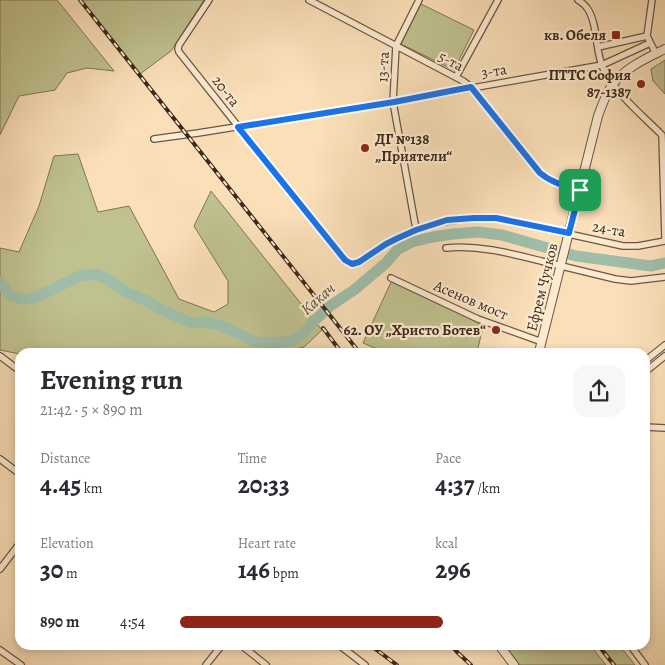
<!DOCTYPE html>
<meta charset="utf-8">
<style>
:root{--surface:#fff;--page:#f7f7f7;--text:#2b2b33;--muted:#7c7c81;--accent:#8f2418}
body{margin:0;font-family:Alegreya,serif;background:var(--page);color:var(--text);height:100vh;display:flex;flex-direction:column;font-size:19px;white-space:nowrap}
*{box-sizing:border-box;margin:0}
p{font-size:16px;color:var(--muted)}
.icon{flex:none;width:28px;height:28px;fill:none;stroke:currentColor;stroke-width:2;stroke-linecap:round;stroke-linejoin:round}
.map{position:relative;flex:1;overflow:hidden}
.panel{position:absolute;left:15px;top:348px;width:635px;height:302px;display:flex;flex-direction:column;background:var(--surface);border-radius:15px;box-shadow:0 2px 8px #0003}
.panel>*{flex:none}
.pin{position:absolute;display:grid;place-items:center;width:42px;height:42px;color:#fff;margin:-21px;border-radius:10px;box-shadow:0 2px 8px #0006}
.round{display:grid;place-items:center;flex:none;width:52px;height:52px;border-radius:15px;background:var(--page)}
.head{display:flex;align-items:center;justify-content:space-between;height:85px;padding:0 25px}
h1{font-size:28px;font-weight:700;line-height:38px}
.metrics{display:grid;grid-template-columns:repeat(3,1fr);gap:8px;height:85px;padding:5px 25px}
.metrics div{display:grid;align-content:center}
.metrics b{font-size:25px;font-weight:700}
.metrics small{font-size:14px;font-weight:400}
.metrics p{font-size:14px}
ul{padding:0 25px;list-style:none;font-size:16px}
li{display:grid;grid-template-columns:80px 60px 1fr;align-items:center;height:38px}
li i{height:12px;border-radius:6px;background:var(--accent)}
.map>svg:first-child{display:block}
</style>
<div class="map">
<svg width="665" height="665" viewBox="0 0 665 665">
<rect width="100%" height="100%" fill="#fadfb8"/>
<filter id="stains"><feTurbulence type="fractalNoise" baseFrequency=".004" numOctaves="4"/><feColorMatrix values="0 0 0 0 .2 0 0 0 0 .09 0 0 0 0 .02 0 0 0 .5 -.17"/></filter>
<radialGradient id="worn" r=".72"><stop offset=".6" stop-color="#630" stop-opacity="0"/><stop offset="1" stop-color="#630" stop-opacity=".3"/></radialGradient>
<!-- green -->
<path fill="#bfc18e" stroke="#7e7554" d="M 0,0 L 57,0 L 114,71 L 87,68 L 67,73 L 55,90 L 19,96 L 0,135 Z
M 82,0 L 204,0 L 171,51 L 140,74 Z
M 421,4 L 474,30 L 454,70 L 401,44 Z
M 665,60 L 665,94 L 653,81 L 651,69 Z
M 78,154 L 98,212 L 129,206 L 179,299 L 214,312 L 228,304 L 228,281 L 194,226 L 211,191 L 322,330 L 304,347 L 285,352 L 20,352 L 20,354 L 0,350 L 0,248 L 19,252 L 39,206 L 54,156 Z
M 392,280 L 484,323 L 477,352 L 384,352 L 363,343 Z
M 504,645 L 590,645 L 606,665 L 520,665 Z
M 599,645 L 619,645 L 635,665 L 616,665 Z"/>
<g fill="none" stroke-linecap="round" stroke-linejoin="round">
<!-- river -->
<path stroke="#9fbda9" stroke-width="11" d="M 0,282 L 10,295 L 21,299 L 32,299 L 80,276 L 94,274 L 106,278 L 126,292 L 145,300 L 166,312 L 192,323 L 205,322 L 220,325 L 256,342 L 276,343 L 293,340 L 304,333 L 313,322 L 330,306 L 354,290 L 386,263 L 397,250 L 412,242 L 433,237 L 453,234 L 478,232 L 502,235 L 576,256 L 651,266 L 665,263"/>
<!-- minor casing -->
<g stroke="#6c5641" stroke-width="8">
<path id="minor" d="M 209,0 L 179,45 L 178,49 L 179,52 L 345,261 C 348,262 349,263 352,264 C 362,265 379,248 388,243 C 426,222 454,218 496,218 L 623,246 L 638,246 L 665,241
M 309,0 L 463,81 L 471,87 L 540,173 C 552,183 565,186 580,190
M 578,0 C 581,2 585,5 587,8 C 598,23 595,51 603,68 C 617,95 641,114 662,135 L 665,238
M 652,0 L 647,36 L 656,54
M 598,47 L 647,36
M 456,77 L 498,0
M 154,139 L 198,133 L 393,102 L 602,65 L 650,43
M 416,229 L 393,102 L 396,46 L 419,0
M 446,248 C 479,245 509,253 541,261 C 565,267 590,273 615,279 L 631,281 L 665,277
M 391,278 L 478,319 L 542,342
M 0,356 L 20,371
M 645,361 L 665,345
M 645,372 L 665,356
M 645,427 L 665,428
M 0,459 L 20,474
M 0,569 L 20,543
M 241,645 L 266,665
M 339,645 L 365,665
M 630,645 L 645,665
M 0,650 L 21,665
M 206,665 L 222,645"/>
</g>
<!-- tertiary casing -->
<g stroke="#6c5641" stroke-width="10">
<path id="tertiary" d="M 539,352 L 598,116 C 602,105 606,93 613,84 C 626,67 647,58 665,49
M 499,645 L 514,665"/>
</g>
<!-- minor -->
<use href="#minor" stroke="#fcead1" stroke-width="5.5"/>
<!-- tertiary -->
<use href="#tertiary" stroke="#fcead1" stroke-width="8"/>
<!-- rail casing -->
<g stroke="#3d2919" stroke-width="4">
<path id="rail" d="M 80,0 L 359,352
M 323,328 L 341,352
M 370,645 L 397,665
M 451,645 L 457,652 L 471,665
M 598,645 L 614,665"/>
</g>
<!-- rail -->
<use href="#rail" stroke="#fcead1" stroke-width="2" stroke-dasharray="5.5" stroke-linecap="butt"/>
</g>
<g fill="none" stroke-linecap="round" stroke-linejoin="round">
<!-- route casing -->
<g stroke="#fff" stroke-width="10">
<path id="route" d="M 471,87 L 540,173 C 552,183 565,186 580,190 L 569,233 L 496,218 L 474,218 L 447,220 L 416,230 L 398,238 L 386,244 L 359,262 L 352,264 L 345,260 L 238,127 L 394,102 Z"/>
</g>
<!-- route -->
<use href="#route" stroke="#1a73e8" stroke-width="6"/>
</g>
<!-- markers -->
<g fill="#8f2418" stroke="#fcead1" stroke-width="2">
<rect x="611" y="30" width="10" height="10" rx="2.5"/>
<circle cx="641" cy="84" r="5"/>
<circle cx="365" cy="148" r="5"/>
<circle cx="496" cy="330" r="5"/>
</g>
<g text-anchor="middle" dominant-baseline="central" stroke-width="4.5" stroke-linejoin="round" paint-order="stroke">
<!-- poi labels -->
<g font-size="15" font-weight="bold" fill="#3d2919" stroke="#fcead1" text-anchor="end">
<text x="606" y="35">кв. Обеля</text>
<text x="631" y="75">ПТТС София<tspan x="631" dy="17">87-1387</tspan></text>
<text x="375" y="139" text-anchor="start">ДГ №138<tspan x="375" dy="17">„Приятели“</tspan></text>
<text x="486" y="330">62. ОУ „Христо Ботев“</text>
</g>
<!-- street labels -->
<g font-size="15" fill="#3d2919" stroke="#fcead1">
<text transform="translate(451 61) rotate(28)">5-та</text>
<text transform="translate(383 67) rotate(-87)">13-та</text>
<text transform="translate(494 71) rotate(-9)">3-та</text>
<text transform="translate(226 91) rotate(52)">20-та</text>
<text transform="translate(609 229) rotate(10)">24-та</text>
<text transform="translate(542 287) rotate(-76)">Ефрем Чучков</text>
<text transform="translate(471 300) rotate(23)">Асенов мост</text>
</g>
<!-- water labels -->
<g font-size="16" font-style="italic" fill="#564e3d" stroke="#fcead1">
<text transform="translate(318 299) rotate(-41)">Какач</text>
</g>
</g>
<rect width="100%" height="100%" filter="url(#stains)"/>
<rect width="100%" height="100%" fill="url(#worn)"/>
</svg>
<div class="pin" style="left:580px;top:190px;background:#1e9e55"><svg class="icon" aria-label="arrive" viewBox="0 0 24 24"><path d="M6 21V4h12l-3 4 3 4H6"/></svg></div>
<section class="panel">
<div class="head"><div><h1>Evening run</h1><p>21:42 · 5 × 890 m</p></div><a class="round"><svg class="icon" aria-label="share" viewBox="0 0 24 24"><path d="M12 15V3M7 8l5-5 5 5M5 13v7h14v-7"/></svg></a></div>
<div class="metrics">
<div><p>Distance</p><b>4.45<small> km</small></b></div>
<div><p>Time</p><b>20:33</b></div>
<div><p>Pace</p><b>4:37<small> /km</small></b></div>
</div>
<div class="metrics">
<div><p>Elevation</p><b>30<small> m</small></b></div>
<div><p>Heart rate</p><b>146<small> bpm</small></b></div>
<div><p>kcal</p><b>296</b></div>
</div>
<ul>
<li><b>890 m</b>4:54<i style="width:59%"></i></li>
</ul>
</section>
</div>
